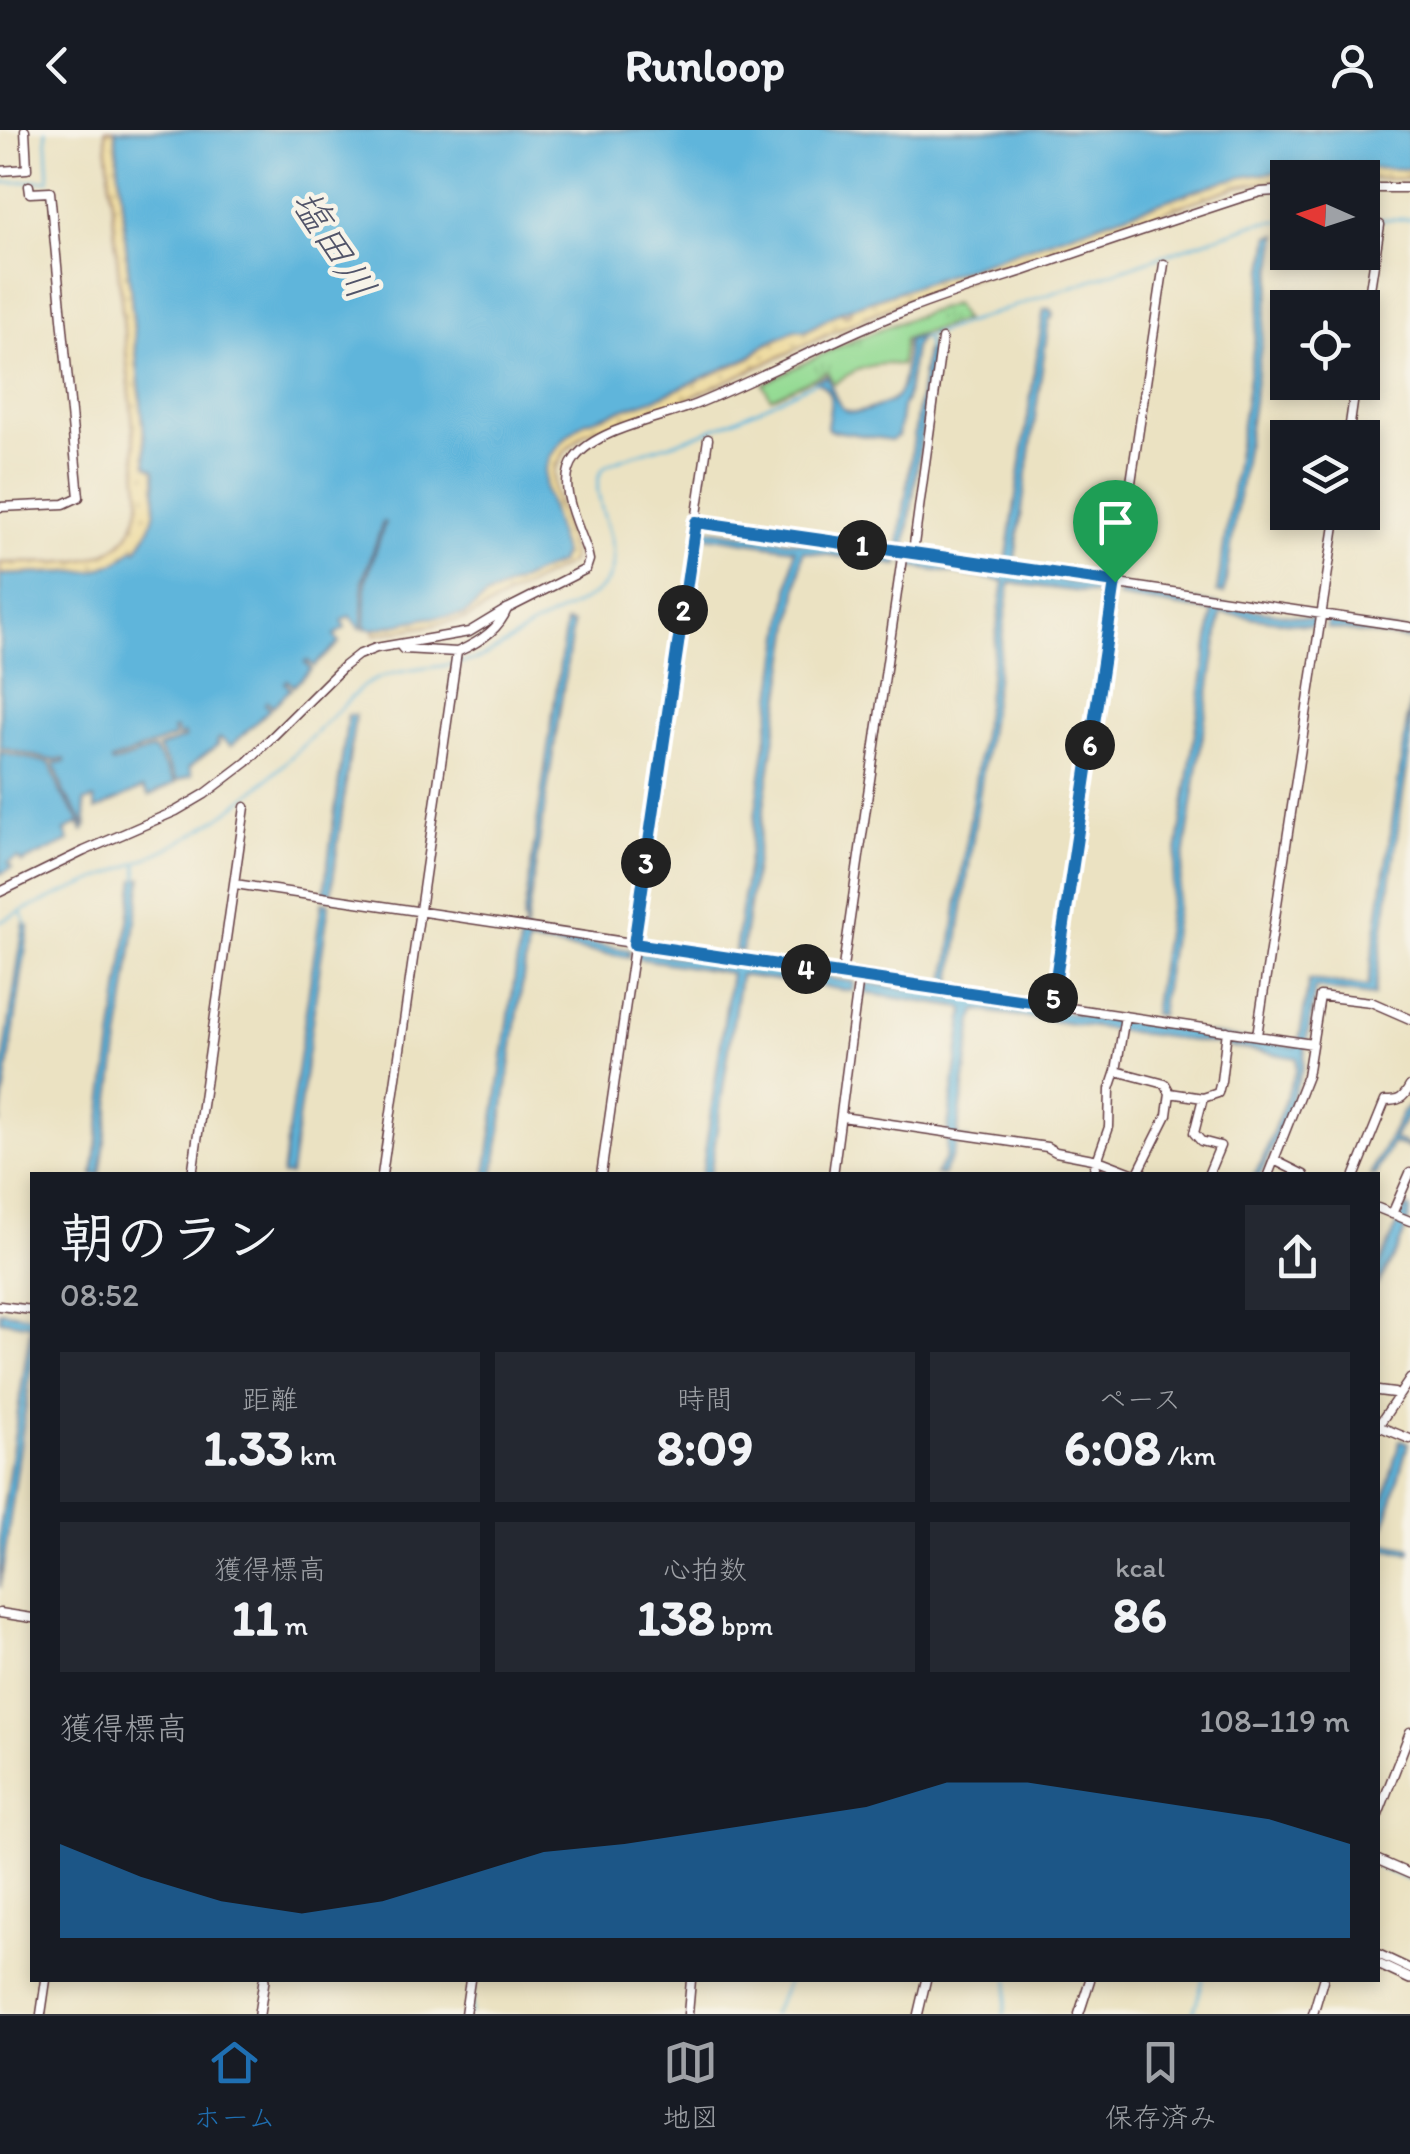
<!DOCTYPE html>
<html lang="ja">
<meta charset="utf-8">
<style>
:root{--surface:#171b24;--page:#242831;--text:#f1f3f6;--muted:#9ea1a6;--line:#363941;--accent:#1f6fb2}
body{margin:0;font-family:Itim,"Klee One",sans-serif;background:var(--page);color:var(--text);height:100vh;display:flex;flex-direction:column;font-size:38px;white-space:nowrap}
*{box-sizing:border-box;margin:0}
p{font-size:32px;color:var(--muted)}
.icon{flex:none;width:55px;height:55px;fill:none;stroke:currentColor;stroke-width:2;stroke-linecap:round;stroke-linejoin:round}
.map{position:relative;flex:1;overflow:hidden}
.panel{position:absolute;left:30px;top:1042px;width:1350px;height:810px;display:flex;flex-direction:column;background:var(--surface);border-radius:0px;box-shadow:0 5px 15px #0003}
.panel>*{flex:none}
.needle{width:65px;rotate:273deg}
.controls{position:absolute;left:1270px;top:30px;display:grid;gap:20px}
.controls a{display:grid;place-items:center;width:110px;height:110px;border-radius:0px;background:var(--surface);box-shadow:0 5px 15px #0003;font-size:50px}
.pin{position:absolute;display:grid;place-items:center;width:85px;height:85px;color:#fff;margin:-102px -42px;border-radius:50% 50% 50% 0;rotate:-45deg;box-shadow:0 0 10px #0007}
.pin .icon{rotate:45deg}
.km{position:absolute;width:50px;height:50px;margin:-25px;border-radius:50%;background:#222;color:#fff;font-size:28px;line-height:50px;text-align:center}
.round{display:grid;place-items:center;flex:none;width:105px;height:105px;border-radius:0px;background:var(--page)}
.summary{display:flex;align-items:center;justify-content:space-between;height:170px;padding:0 30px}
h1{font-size:55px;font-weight:700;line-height:75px}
.figures{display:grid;grid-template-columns:repeat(3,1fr);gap:15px;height:170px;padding:10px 30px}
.figures div{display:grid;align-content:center;border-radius:0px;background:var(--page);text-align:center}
.figures b{font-size:50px;font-weight:700}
.figures small{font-size:28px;font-weight:400}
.figures p{font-size:28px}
.chart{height:280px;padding:20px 30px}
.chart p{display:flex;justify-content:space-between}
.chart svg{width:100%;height:180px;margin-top:10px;fill:var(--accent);opacity:.7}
header{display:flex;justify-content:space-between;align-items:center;height:130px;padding:0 30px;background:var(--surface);font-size:45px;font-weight:700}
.tab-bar{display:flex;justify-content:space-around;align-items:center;height:140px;border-top:2px solid var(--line);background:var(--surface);font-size:28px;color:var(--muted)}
.tab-bar a{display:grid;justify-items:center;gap:5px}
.tab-bar .active{color:var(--accent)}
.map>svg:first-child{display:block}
</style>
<header><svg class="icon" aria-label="back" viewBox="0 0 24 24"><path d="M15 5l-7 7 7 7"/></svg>Runloop<svg class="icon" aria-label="person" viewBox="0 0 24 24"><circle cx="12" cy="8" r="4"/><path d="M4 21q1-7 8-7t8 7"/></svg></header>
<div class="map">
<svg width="1410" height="1884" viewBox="0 0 1410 1884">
<defs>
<pattern id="grass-tufts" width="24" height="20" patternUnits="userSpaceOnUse" patternTransform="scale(2.5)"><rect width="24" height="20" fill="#95db94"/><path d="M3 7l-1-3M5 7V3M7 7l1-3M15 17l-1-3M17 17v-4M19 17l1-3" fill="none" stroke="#82bc80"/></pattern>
<pattern id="sand-dots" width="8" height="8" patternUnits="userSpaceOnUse" patternTransform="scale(2.5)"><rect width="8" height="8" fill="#eeda9e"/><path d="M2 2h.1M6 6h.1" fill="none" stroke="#cebb88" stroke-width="1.8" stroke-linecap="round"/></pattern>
</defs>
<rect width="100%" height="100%" fill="#f7f3e8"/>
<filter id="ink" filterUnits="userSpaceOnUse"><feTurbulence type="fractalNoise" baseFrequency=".01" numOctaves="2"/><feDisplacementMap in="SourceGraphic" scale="20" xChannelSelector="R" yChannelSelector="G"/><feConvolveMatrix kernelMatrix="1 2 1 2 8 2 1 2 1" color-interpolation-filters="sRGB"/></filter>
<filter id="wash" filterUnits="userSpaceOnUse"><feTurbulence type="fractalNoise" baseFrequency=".0048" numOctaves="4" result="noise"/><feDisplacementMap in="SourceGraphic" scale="40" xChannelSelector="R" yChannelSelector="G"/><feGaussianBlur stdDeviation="2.25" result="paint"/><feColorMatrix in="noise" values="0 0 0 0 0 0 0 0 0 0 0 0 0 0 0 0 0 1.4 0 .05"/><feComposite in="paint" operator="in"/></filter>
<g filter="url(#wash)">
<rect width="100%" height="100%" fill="#ebe2c2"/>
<!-- grass -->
<path fill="url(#grass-tufts)" stroke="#707d60" stroke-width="2.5" d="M 954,174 L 964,190 L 904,209 L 901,235 C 874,231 854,239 834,254 L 827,242 L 771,268 L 763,254 C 824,221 888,194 954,174 Z"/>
<!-- sand -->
<path fill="url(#sand-dots)" stroke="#9c7c64" stroke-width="2.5" d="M 105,0 L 115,0 L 147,335 L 155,339 C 156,379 159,387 137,421 L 134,418 L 118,433 L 94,441 L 0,445 L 0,433 C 56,431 132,445 140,370 Z
M 1316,37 L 1410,39 L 1410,49 L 1288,48 L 1236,57 L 895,174 L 685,270 L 585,303 L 566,320 L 554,341 L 554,361 L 572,427 L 570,433 L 466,489 L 374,505 L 375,499 L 427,488 L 464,485 L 487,466 L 559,433 L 545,358 L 545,340 L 550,327 L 567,306 L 584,292 L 659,267 L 750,228 L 764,216 L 796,200 L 806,201 L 841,181 L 845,185 L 850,184 L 850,178 L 1223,51 L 1262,42 Z"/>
<!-- water -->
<path fill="#5eb5db" stroke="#546a83" stroke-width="2.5" d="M 115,0 L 1410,0 L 1410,39 C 1344,38 1288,36 1223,51 L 841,181 L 805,201 L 795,200 L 764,215 L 750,227 L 659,267 L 584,292 L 567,306 L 550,327 L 545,340 L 545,358 L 563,423 L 559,433 L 487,466 L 464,485 L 427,488 L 375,499 L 365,498 L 366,450 L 385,393 L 383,392 L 363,450 L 362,498 L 359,498 L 350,486 L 342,491 L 345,498 L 334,505 L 339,513 L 314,536 L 308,531 L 305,532 L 311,539 L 294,556 L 287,550 L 285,553 L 291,559 L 273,576 L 267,571 L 265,574 L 270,579 L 231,616 L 220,608 L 217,612 L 219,614 L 189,637 L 192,645 L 177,651 L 158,618 L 185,608 L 184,604 L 179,607 L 176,599 L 173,600 L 175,607 L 111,631 L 112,634 L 154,619 L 175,653 L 149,666 L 143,658 L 96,680 L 94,669 L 84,672 L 87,697 L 64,663 L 54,633 L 65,632 L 65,629 L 51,630 L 0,618 L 0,445 L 94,441 L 118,432 L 134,418 L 137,420 C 159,387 156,378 155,340 L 147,335 Z
M 1278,105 L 1224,464 L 1217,462 L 1270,106 Z
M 1044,179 L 1050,179 L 1050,182 L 1053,182 L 1052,188 L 1049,189 L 1014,435 L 1006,434 Z
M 921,207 L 914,217 L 906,270 L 902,277 L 898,306 L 891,310 L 829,300 L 827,297 C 830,277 837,260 815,251 L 827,246 C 839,275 840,292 876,277 C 883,275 893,272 897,266 C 905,257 906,224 907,210 Z
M 926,221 L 933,222 L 906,415 L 899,414 Z
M 700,398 L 899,427 L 898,435 L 803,421 L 742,821 L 735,821 L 795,419 L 700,405 Z
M 907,429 L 1004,443 L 1005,439 L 1013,440 L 1013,444 L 1107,458 L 1107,465 L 1010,453 L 952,853 L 946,853 L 1004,451 L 906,436 Z
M 1119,460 L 1315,489 L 1314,496 L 1221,483 L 1160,885 L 1153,884 L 1213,482 L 1118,467 Z
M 1328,491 L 1410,503 L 1410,510 L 1327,498 Z
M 566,493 L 573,494 L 525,804 L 630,820 L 629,827 L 528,813 L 494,1045 L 486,1045 L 521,804 L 523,804 L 525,793 L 523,792 Z
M 1410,572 L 1410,615 L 1374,866 L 1315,858 L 1302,939 L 1284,991 L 1260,1045 L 1254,1045 L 1262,1031 L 1296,941 L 1297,928 C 1191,908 1084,897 978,880 L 975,883 L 973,891 L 958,1001 L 958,1009 L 968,1009 L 967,1013 L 957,1012 L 952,1027 L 942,1045 L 935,1045 L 946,1027 L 948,998 L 964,881 L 962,878 L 864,863 L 867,853 L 1296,917 L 1299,913 L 1309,850 L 1368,857 Z
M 348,585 L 355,585 L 331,764 L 324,763 Z
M 0,622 L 50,633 L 61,663 L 85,699 L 83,701 L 78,693 L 65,701 L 69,711 L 22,733 L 18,728 L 8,733 L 12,738 L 0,744 Z
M 142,748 L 100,1045 L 93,1045 L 135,749 Z
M 322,772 L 329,773 L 290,1045 L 282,1045 Z
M 24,794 L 29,796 L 0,994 L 0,955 Z
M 636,821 L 854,852 L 853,861 L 740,845 L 710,1045 L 702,1045 L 731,843 L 635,828 Z
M 1410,976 L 1410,981 L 1393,1009 L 1410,1016 L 1410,1019 L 1392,1013 L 1375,1045 L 1370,1045 L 1403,981 Z
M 1406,1077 L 1410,1079 C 1407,1105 1392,1131 1378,1154 L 1378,1137 Z
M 0,1181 L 32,1186 L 32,1234 L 0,1458 L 0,1402 L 31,1195 L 0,1190 Z
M 1400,1310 L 1408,1313 L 1380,1412 L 1410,1418 L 1410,1423 L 1379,1418 L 1378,1421 L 1378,1392 Z"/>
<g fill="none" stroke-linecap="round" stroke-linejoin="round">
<!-- stream -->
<path stroke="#5eb5db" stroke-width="2.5" d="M 0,53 L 49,50 L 46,0
M 1362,89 L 1410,89
M 926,208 L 929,224
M 919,209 L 1258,93 L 1288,90
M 137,735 L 138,751
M 21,781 L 27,795
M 0,792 C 68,757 144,737 208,695 C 266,658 313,604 362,557 C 396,534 442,541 480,528 C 498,521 516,506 533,496 C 552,485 575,477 594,464 C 645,429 576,365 605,337 C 615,328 674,314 692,307 C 735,291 776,271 817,251
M 1378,1737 L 1410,1750
M 470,1884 L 475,1850
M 772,1884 L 789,1850
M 1004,1884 L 1009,1850
M 1193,1884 L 1203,1850"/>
</g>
</g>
<g filter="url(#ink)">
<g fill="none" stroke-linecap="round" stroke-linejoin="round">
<!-- minor casing -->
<g stroke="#623c42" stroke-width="11">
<path id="minor" d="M 0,41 L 27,39 L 25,0
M 1362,58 L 1410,58
M 1362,211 L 1380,95
M 1348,308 L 1356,252
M 0,377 L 64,374 L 79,367 L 50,62 L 30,63 L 29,56
M 697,392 L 1410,497
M 913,422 L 942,209
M 400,515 L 403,519 L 457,522
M 235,754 L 1312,914
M 0,762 L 84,721 L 176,681 L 205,664 L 247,632 L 344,536 L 358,525 L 376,518 L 469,502 L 507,479 L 586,439 L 589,430 L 587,421 C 578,394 555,354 575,328 C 597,298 664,288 699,273 C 770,244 836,207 907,180 C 945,165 985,153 1023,141 C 1095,116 1167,92 1240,68 L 1261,62 L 1288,60
M 842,844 L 903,421
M 1052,875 L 1164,134
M 1257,905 L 1337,382
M 1116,941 L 1165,954 L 1170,963 L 1203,968
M 842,987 L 1047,1017 L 1056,1022 L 1098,1030 L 1137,1045
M 1274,1030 L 1304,1045
M 192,1045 L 245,677
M 382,1045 L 457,522 C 478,513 499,500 507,479
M 601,1045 L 708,309
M 833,1045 L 859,847
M 1092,1045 L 1109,997 L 1110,959 L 1116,941 L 1125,886
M 1137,1045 L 1167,985 L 1170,963
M 1208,1045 L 1220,1016 L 1201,1011 L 1194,1003 L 1203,968 L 1218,963 L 1221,951 L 1227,901
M 1268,1045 L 1307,946 L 1320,866 L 1371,872 L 1410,889
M 1355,1045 L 1385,971 C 1399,971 1403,969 1410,956
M 1378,1078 L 1410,1091
M 1392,1084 L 1410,1043
M 0,1176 L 32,1180
M 1378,1261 L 1394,1263 L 1398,1266
M 1378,1296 L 1410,1249
M 1378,1296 L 1410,1309
M 0,1483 L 32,1488
M 1378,1685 L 1410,1602
M 1378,1730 L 1410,1744
M 1378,1824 L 1410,1839
M 41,1884 L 46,1850
M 465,1884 L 470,1850
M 688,1884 L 691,1850
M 918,1884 L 926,1850
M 1079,1884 L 1090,1850
M 1313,1884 L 1323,1850"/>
</g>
<!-- tertiary casing -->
<g stroke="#623c42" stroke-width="12">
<path id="tertiary" d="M 1378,1834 L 1410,1849
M 259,1884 L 264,1850"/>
</g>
<!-- minor -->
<use href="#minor" stroke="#fff" stroke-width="8"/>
<!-- tertiary -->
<use href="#tertiary" stroke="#fff" stroke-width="9"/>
</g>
</g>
<g fill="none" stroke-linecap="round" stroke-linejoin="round" filter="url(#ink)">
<!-- route casing -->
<g stroke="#fff" stroke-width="20">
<path id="route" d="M 696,392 L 1115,452 L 1052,875 L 634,814 Z"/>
</g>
<!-- route -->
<use href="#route" stroke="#1f6fb2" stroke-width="12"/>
</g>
<g text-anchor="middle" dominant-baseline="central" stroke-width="9" stroke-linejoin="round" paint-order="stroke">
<!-- water labels -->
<g font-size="40" font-style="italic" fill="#515469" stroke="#f7f3e8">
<text transform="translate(334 114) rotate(58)">塩田川</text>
</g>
</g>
</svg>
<div class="controls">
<a><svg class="needle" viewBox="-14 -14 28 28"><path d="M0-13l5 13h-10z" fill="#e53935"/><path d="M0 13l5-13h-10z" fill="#9ea1a6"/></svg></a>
<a><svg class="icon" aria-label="locate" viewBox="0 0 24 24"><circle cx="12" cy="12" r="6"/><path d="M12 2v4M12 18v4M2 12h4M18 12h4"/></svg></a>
<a><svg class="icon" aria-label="layers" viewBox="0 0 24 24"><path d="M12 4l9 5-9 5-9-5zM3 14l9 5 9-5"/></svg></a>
</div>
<div class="pin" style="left:1115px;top:452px;background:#1e9e55"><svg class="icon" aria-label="arrive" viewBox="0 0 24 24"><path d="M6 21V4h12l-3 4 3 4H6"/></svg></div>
<b class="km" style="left:862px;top:415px">1</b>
<b class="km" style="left:683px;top:480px">2</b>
<b class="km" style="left:646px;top:733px">3</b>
<b class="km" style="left:806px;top:839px">4</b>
<b class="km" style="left:1053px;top:868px">5</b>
<b class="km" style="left:1090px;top:615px">6</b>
<section class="panel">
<div class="summary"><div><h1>朝のラン</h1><p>08:52</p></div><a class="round"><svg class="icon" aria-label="share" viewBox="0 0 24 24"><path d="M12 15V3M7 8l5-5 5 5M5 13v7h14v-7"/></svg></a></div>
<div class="figures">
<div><p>距離</p><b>1.33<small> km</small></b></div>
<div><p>時間</p><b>8:09</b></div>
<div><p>ペース</p><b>6:08<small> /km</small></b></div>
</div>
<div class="figures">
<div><p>獲得標高</p><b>11<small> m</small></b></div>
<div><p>心拍数</p><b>138<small> bpm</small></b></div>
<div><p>kcal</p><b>86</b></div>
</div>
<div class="chart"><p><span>獲得標高</span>108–119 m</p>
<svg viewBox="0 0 160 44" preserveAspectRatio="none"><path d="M0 44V21L10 29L20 35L30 38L40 35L50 29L60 23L70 21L80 18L90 15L100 12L110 6L120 6L130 9L140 12L150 15L160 21V44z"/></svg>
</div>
</section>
</div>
<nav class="tab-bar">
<a class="active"><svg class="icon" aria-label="home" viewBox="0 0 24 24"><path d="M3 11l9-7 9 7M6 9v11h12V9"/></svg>ホーム</a>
<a><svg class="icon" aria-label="map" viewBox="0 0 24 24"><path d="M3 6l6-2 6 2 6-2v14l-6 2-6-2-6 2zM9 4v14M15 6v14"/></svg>地図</a>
<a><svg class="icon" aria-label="saved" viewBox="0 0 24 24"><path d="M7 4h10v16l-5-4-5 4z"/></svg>保存済み</a>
</nav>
